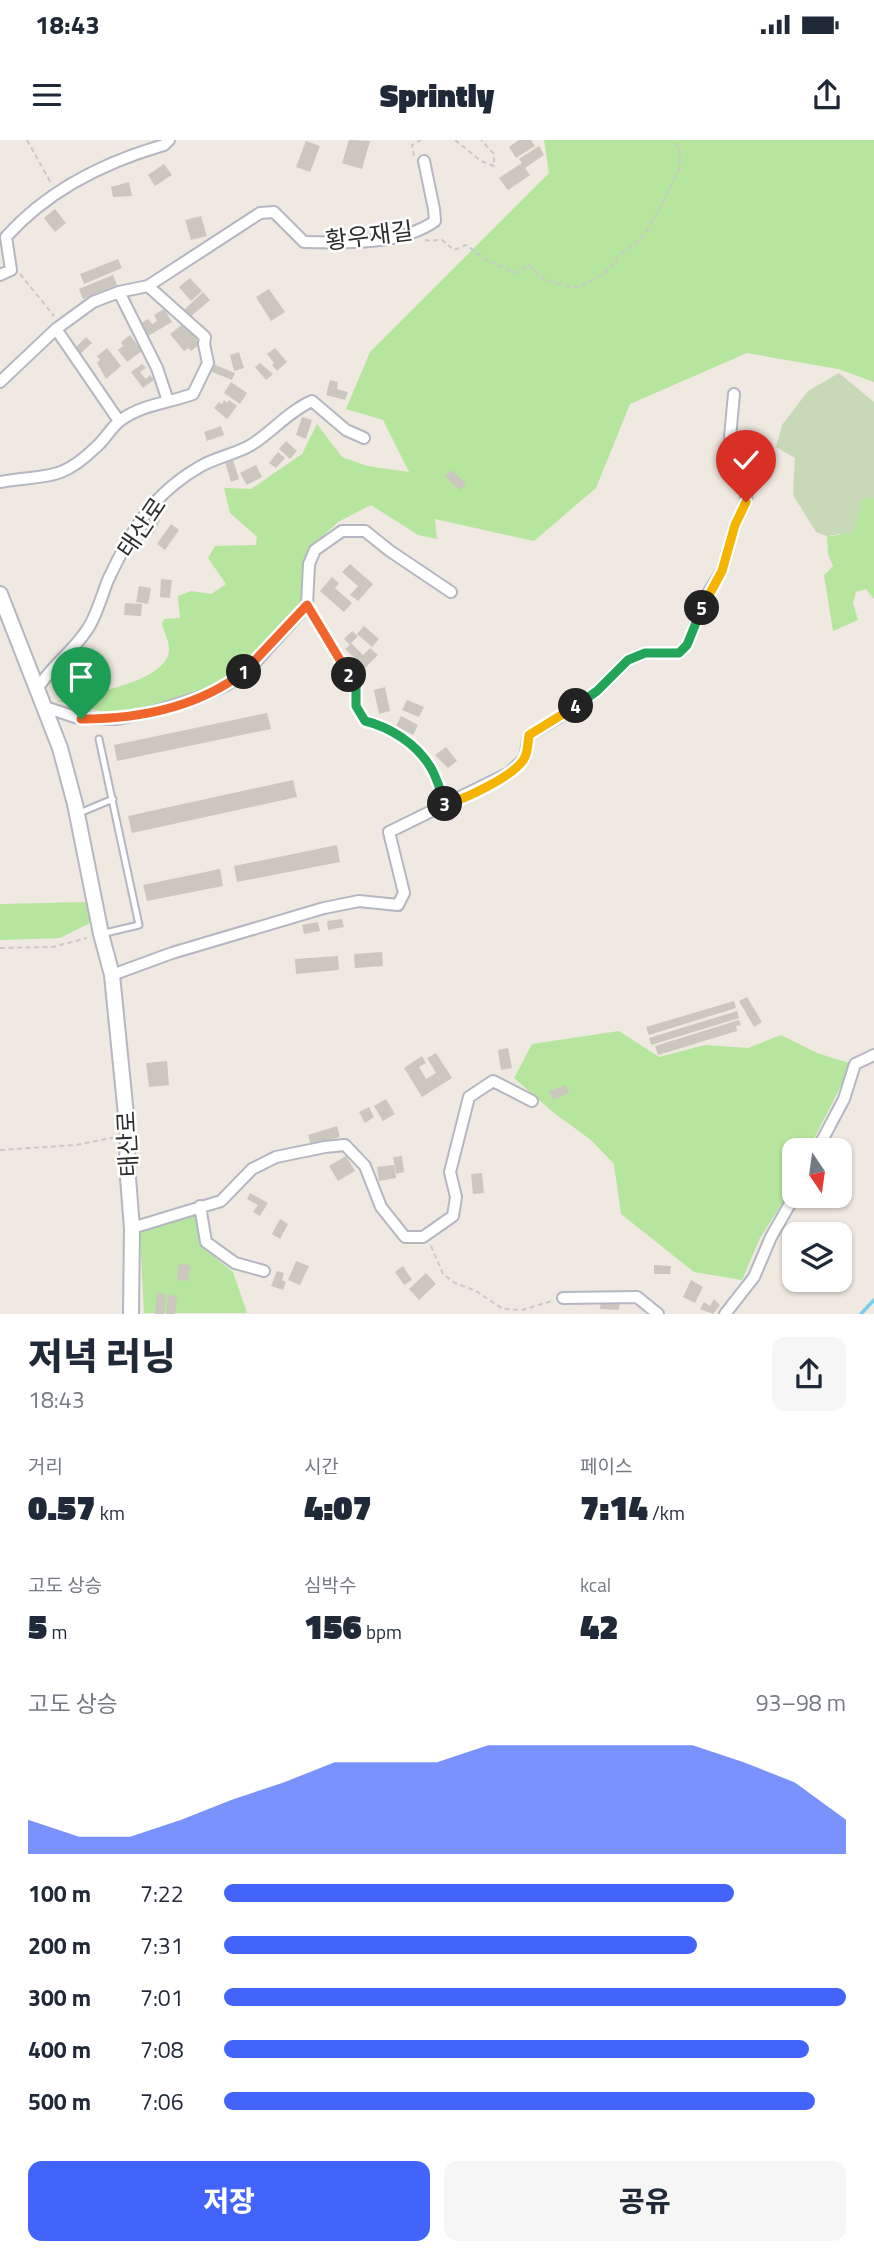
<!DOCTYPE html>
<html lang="ko">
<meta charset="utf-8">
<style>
:root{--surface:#fff;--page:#f6f6f7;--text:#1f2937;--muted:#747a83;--accent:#4264fb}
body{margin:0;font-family:"Titillium Web","Noto Sans KR",sans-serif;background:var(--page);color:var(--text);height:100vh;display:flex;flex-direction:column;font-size:26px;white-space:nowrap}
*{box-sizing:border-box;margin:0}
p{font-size:23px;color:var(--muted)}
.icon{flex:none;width:38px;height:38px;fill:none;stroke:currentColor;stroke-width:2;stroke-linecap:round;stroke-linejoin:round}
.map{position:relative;height:1174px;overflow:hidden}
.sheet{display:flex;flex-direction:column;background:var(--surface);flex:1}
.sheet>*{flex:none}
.needle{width:46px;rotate:167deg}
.tools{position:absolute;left:782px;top:998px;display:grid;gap:14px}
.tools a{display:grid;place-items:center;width:70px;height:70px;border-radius:14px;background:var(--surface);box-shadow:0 2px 5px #0004;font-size:35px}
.pin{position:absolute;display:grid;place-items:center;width:60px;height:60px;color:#fff;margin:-72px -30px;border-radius:50% 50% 50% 0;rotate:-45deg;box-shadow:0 0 7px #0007}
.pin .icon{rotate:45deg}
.km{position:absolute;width:35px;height:35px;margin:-18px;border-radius:50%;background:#222;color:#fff;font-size:19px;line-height:35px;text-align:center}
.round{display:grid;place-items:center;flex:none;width:74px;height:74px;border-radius:14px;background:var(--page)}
.overview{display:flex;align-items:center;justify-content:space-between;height:119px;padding:0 28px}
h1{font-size:38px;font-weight:800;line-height:52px}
.stats{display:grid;grid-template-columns:repeat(3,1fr);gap:10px;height:119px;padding:7px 28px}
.stats div{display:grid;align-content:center}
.stats b{font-size:35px;font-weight:800}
.stats small{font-size:19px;font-weight:400}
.stats p{font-size:19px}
.chart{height:196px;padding:14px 28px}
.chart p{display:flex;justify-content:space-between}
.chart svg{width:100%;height:126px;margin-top:7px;fill:var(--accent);opacity:.7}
.button{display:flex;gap:14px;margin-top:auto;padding:14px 28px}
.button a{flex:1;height:80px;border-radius:14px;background:var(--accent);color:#fff;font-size:28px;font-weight:800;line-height:80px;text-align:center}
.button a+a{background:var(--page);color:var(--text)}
ul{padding:0 28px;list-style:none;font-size:23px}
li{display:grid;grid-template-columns:112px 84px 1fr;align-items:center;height:52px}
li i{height:18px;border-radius:9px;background:var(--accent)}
.status{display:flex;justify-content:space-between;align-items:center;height:49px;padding:0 35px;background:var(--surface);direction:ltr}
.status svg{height:19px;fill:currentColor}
header{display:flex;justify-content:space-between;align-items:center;height:91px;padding:0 28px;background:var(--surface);font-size:32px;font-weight:800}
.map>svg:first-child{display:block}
</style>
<div class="status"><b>18:43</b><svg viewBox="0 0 49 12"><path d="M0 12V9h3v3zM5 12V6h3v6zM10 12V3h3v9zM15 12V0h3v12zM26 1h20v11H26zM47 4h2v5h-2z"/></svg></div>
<header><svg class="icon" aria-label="menu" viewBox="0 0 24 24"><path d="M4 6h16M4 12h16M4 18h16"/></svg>Sprintly<svg class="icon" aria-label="share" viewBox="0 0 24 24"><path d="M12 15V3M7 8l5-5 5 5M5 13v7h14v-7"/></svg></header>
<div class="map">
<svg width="874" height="1174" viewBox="0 0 874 1174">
<rect width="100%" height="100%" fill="#efe9e1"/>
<!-- green -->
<path fill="#b6e59e" d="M 544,0 L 874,0 L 874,242 L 838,229 L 747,213 L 630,264 L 596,348 L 534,401 L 435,379 L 437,399 L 418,395 L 371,365 L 338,382 L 310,408 L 304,423 L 301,465 L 254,517 L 229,539 L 203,552 L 157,567 L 117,575 L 57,561 C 84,554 165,544 169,511 C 170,503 164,492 162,484 L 164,479 L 180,478 L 178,456 L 191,451 L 211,454 L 226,444 L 208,418 L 215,406 L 256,405 L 257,397 L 230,373 L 224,348 L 251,349 L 302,314 L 317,284 L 342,317 L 367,326 L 409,332 L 383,280 L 346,269 L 370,212 L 549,33 Z
M 868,357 L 874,358 L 874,459 L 866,449 L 856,452 L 853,463 L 858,480 L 833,491 L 824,435 L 833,426 L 828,414 L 827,396 L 840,395 L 861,369 L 861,359 Z
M 86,762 L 90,783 L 60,798 L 0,800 L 0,764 Z
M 619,891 L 659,917 L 705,905 L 748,908 L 781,895 L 817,913 L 849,923 L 841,946 L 808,1010 L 794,1010 L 794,1041 L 788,1054 L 760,1098 L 742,1140 L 694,1132 L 621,1074 L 614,1024 L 591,1000 L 554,973 L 514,938 L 532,904 Z
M 197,1070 L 203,1108 L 233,1132 L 247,1173 L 144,1173 L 140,1092 Z"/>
<!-- cemetery -->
<path fill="#c8d9b8" d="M 839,233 L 874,262 L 874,358 L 861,359 L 861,369 L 853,392 L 827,396 L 816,392 L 793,355 L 795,318 L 776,307 L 782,285 L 808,251 Z"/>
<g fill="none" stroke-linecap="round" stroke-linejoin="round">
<!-- stream -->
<path stroke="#75cff0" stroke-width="3.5" d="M 861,1174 L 874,1160"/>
</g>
<!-- building -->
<path fill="#cbc7bf" d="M 349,0 L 370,1 L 362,29 L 342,23 Z
M 519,0 L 531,0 L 535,6 L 516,18 L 509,7 Z
M 306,1 L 320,6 L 310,32 L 296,27 Z
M 539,6 L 544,15 L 525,28 L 530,35 L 508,50 L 499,38 L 522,23 L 519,19 Z
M 164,24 L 172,35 L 155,46 L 148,35 Z
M 129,42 L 132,56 L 113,57 L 111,47 Z
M 55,69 L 66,83 L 55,92 L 44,78 Z
M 201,76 L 207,96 L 191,100 L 185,80 Z
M 118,119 L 122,128 L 84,144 L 80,134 Z
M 113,135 L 117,145 L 83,159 L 79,149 Z
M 190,138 L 202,151 L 191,161 L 179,147 Z
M 269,149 L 285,172 L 271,181 L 256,157 Z
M 203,152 L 210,160 L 189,178 L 183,171 Z
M 164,169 L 172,182 L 148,196 L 140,184 L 148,179 L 152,184 L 157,181 L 154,175 Z
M 184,183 L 200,204 L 191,211 L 189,208 L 184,211 L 170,194 Z
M 130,195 L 142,211 L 127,222 L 118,210 L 123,206 L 121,202 Z
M 86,197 L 92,203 L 80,214 L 75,208 Z
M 107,208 L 121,226 L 106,239 L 97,223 L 100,220 L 97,216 Z
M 275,208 L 287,222 L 277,231 L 272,225 L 274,223 L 267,214 Z
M 239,212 L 244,228 L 234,231 L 230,215 Z
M 260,223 L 273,234 L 266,240 L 255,227 Z
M 142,224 L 146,228 L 140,232 L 146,239 L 150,235 L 154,240 L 143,248 L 131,232 Z
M 213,224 L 235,233 L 232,240 L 210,231 Z
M 330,240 L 338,242 L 337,249 L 348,252 L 345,260 L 326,255 Z
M 231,242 L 247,253 L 240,264 L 224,253 Z
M 224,260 L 227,263 L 229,260 L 237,266 L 227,279 L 214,268 L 219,262 L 222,264 Z
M 302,277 L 312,280 L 306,299 L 296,295 Z
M 221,286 L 224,295 L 207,301 L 204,292 Z
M 286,301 L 297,311 L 290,319 L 279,309 Z
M 278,312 L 285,318 L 276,328 L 269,323 Z
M 233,320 L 239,339 L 231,342 L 225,322 Z
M 256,325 L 262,337 L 247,345 L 240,333 Z
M 451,330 L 466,343 L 460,350 L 445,337 Z
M 153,376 L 160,380 L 153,394 L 145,390 Z
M 171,384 L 179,390 L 165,410 L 157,404 Z
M 350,424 L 373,444 L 358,461 L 350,455 L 358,446 L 342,432 Z
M 332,437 L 339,443 L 335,448 L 352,463 L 344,472 L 320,451 Z
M 161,439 L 172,440 L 170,458 L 160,457 Z
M 139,446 L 151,448 L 148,464 L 136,462 Z
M 125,463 L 142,464 L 141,476 L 124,475 Z
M 364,486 L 379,499 L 372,507 L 357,494 Z
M 352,491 L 358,496 L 351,503 L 363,515 L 370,508 L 378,515 L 365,528 L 345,509 L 350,505 L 344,499 Z
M 385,547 L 390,571 L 379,574 L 374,550 Z
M 407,560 L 424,567 L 419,577 L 402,570 Z
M 267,573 L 271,589 L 117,621 L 114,605 Z
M 401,576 L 418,585 L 413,595 L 396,586 Z
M 446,607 L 457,621 L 448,628 L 435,615 Z
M 293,640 L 297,657 L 132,693 L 128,676 Z
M 337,705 L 340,722 L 237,742 L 234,726 Z
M 220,729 L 223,746 L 147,761 L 143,745 Z
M 342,779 L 344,787 L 328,790 L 327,781 Z
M 318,782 L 320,791 L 304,794 L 302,785 Z
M 382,812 L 383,826 L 355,828 L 354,814 Z
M 338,816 L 339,830 L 296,834 L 295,819 Z
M 747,857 L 762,882 L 754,887 L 739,861 Z
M 734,861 L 736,868 L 649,895 L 646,887 Z
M 737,871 L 739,878 L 651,905 L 649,898 Z
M 739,880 L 741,885 L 736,886 L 737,891 L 658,915 L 655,906 Z
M 508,908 L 512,928 L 501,930 L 498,910 Z
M 436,913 L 452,938 L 422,957 L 404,928 L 422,916 L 426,923 L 419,927 L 426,939 L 436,933 L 427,918 Z
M 167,921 L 169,945 L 149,947 L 146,923 Z
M 566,945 L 569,953 L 553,960 L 549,951 Z
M 386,959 L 395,974 L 383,981 L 374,966 Z
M 369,967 L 374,977 L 365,983 L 359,972 Z
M 337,986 L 340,997 L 311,1005 L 308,995 Z
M 346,1016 L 355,1031 L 338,1041 L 329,1026 Z
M 402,1016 L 404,1032 L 396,1034 L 393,1017 Z
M 394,1025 L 396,1038 L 379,1041 L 377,1027 Z
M 482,1033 L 484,1053 L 473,1054 L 471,1034 Z
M 250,1053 L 268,1063 L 260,1076 L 253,1072 L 258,1065 L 247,1059 Z
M 280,1079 L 288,1084 L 280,1099 L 272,1094 Z
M 296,1121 L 309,1126 L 300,1145 L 288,1140 Z
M 179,1124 L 190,1125 L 188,1141 L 177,1140 Z
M 654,1125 L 671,1126 L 670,1134 L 654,1134 Z
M 403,1126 L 412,1140 L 404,1145 L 395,1132 Z
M 277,1131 L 284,1133 L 282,1140 L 286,1142 L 283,1150 L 271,1146 Z
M 426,1133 L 436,1144 L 419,1160 L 409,1149 Z
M 691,1140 L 703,1147 L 695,1163 L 683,1157 Z
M 157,1153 L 166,1154 L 164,1174 L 155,1174 Z
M 168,1155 L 177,1156 L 175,1174 L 166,1174 Z
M 714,1159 L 720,1165 L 713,1174 L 700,1169 L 704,1162 L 710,1166 Z
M 601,1160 L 620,1161 L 619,1170 L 600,1169 Z"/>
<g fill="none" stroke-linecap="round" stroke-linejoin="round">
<!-- service casing -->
<g stroke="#b4b7c1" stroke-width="9">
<path id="service" d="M 99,599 L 139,785 L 101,794
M 77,674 L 113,659"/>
</g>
<!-- minor casing -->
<g stroke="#b4b7c1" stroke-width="14">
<path id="minor" d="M 0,135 L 11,130 L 6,97 C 47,51 105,22 164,5 L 169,0
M 119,152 L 157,228 L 168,261
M 56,189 L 119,281
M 0,242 L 56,189 L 93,162 L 119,152 L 148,146 L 260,73 L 274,72 L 304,102 C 343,103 402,105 435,81 L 434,69 L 424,21
M 0,342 C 44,334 59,343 95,308 C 105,300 111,287 121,280 C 143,264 169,263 193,254 L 208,223 L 204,204 L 205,197 L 148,146
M 36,551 C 50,526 76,510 90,485 C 98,471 102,455 108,440 C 132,389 152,354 201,326 C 217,317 236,314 251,305 C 272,292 289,271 312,261 L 346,290 L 364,298
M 42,566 L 81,579 L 117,579 L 153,572 L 203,556 L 227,545 L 252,526 L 307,465 L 309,424 L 315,410 L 342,391 L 365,391 L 390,411 L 451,452
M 112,835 L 172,813 L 324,768 L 359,761 L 398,765 L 404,753 L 389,692 L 509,633 L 525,618 L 529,595 L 558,578 L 597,551 L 628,520 L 645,513 L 679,513 L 687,505 L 707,455 L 722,431 L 735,385 L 746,362 L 747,339 L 730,297 L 734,254
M 817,1010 L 844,959 L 855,924 L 874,915
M 200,1066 L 206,1102 L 235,1123 L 264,1131
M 132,1088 L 221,1061 L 252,1029 L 276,1017 L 325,1007 L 345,1005 L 365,1026 L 381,1067 L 405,1097 L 423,1097 L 453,1076 L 456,1057 L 450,1032 L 469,957 L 493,941 L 532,961
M 563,1158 L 637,1157 L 658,1174
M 725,1174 L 754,1137 L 771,1097 L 795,1055"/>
</g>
<!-- tertiary casing -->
<g stroke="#b4b7c1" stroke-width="18">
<path id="tertiary" d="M 0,454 L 60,608 L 75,664 L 101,794 L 112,835 L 128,995 L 127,1025 L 132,1088 L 131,1174"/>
</g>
<!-- path -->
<path stroke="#c9c9c9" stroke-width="2" stroke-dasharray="5 3.5" stroke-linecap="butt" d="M 27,0 L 51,43
M 455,0 L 481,21 L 494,26 L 494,14 L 481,0
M 414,16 L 412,5 L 421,0
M 425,100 L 432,101 L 441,99 L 454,110 L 466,105 L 487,120 L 515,133 L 528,125 L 545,140 L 572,147 L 583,145 L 605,133 L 620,115 L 642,98 L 658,72 L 679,30 L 680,12 L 675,0
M 20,134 L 54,176
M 313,475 L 342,526 L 356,544 L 356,566 L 365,581 C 390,587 418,605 431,628 C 436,636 438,646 441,654
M 0,808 L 53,807 L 87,798
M 0,1010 L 76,1005 L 116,997
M 431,1106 L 443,1134 L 455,1143 L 476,1151 L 503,1169 L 522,1170 L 552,1161"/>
<!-- service -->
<use href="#service" stroke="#fff" stroke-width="5"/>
<!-- minor -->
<use href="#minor" stroke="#fff" stroke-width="10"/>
<!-- tertiary -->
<use href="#tertiary" stroke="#fff" stroke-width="14"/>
</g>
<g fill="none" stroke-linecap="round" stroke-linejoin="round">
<!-- split-1 casing -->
<g stroke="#fff" stroke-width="14">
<path id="split-1" d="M 81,579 C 138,579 198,567 244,532"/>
</g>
<!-- split-2 casing -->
<g stroke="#fff" stroke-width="14">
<path id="split-2" d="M 244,532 L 307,465 L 349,535"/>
</g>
<!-- split-3 casing -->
<g stroke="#fff" stroke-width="14">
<path id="split-3" d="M 349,535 L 356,544 L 356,566 L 365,581 C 390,587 417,604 431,628 C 437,638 441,652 445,664"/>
</g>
<!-- split-4 casing -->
<g stroke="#fff" stroke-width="14">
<path id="split-4" d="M 445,664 C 463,660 517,635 525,617 C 528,611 528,601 529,595 L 576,566"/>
</g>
<!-- split-5 casing -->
<g stroke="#fff" stroke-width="14">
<path id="split-5" d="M 576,566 L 597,551 L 628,520 L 645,513 L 679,513 L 687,505 L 702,468"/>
</g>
<!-- split-6 casing -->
<g stroke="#fff" stroke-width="14">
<path id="split-6" d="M 702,468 L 722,431 L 735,385 L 746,362"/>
</g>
<!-- split-1 -->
<use href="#split-1" stroke="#f0652b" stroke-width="9"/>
<!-- split-2 -->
<use href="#split-2" stroke="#f0652b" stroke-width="9"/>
<!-- split-3 -->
<use href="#split-3" stroke="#22a559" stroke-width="9"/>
<!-- split-4 -->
<use href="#split-4" stroke="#f5b400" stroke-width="9"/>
<!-- split-5 -->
<use href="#split-5" stroke="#22a559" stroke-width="9"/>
<!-- split-6 -->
<use href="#split-6" stroke="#f5b400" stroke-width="9"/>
</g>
<g text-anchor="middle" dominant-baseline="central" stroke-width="5" stroke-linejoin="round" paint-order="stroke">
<!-- street labels -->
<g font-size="24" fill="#2e2e2e" stroke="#fff">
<text transform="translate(369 95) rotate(-7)">황우재길</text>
<text transform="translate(141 387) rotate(-56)">태산로</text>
<text transform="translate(127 1004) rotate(-93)">태산로</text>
</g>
</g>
</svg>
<div class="tools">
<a><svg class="needle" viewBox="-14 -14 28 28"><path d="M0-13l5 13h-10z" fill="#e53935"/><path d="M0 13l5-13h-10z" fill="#747a83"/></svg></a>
<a><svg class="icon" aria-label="layers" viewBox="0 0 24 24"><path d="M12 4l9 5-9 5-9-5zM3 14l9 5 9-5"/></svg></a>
</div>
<div class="pin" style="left:81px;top:579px;background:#1e9e55"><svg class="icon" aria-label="arrive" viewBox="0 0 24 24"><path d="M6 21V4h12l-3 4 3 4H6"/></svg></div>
<div class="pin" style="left:746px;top:362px;background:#d93025"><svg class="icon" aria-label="check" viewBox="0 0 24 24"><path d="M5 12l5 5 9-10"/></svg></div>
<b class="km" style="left:244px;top:532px">1</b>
<b class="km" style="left:349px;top:535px">2</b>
<b class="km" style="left:445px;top:664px">3</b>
<b class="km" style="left:576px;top:566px">4</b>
<b class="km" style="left:702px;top:468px">5</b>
</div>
<section class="sheet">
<div class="overview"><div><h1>저녁 러닝</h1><p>18:43</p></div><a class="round"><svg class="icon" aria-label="share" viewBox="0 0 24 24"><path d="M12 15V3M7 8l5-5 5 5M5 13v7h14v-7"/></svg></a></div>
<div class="stats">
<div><p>거리</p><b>0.57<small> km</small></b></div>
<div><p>시간</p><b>4:07</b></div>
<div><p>페이스</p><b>7:14<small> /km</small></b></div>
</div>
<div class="stats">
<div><p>고도 상승</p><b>5<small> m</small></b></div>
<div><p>심박수</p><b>156<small> bpm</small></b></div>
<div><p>kcal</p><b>42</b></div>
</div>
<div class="chart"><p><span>고도 상승</span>93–98 m</p>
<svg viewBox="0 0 160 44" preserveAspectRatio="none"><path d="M0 44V32L10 38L20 38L30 32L40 25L50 19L60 12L70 12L80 12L90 6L100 6L110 6L120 6L130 6L140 12L150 19L160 32V44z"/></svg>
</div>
<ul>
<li><b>100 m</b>7:22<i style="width:82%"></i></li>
<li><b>200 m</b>7:31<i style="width:76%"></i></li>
<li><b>300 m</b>7:01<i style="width:100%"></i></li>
<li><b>400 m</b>7:08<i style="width:94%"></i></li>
<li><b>500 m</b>7:06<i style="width:95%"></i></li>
</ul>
<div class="button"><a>저장</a><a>공유</a></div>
</section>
